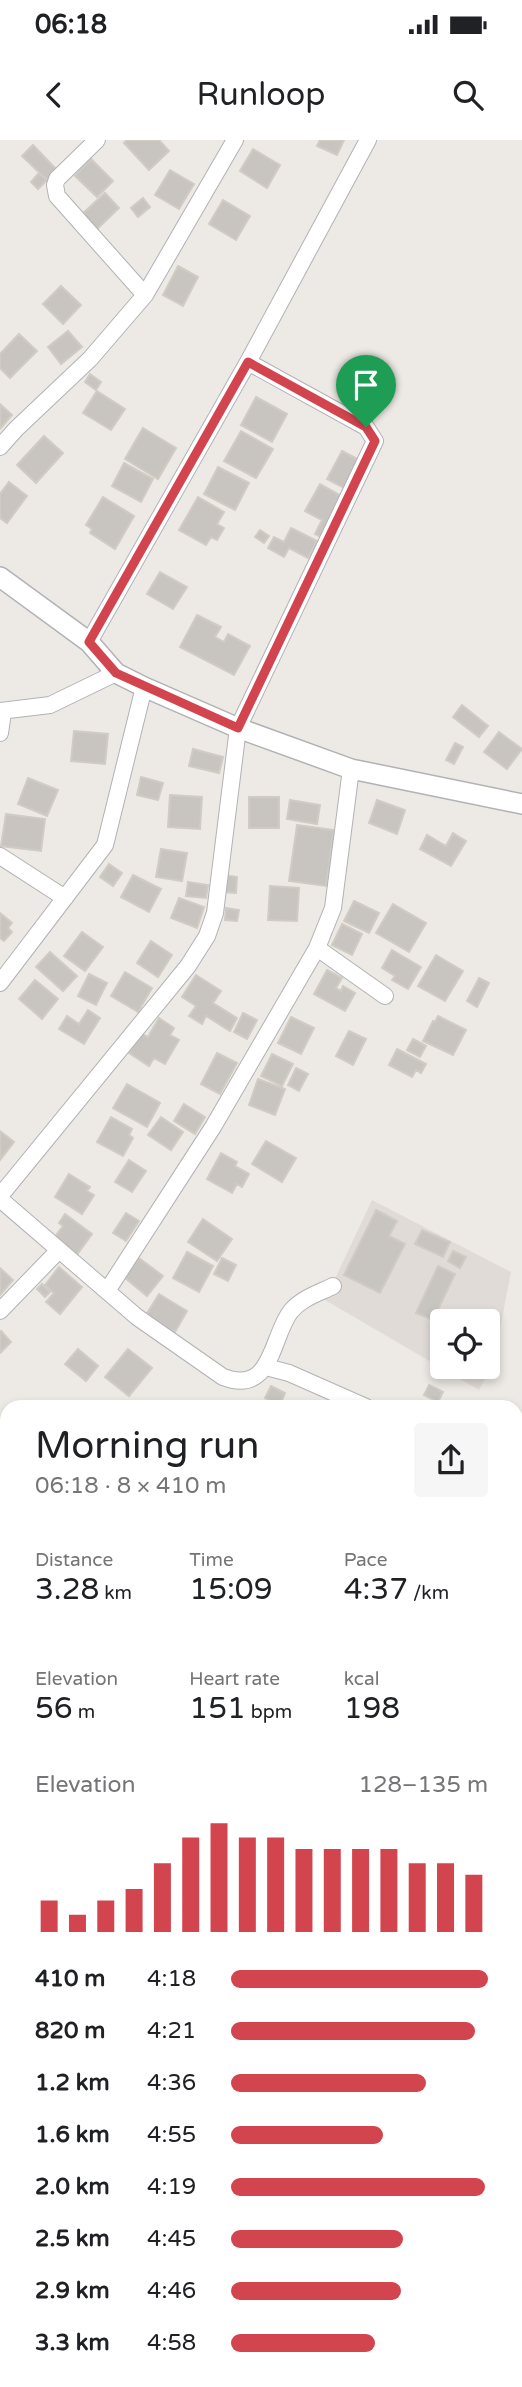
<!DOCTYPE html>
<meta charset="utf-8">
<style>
:root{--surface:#fff;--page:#f6f6f6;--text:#202124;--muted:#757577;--accent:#d2454f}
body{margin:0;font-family:"Varela Round",sans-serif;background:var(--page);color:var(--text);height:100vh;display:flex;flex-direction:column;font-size:26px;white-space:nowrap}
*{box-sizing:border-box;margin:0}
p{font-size:23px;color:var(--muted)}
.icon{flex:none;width:38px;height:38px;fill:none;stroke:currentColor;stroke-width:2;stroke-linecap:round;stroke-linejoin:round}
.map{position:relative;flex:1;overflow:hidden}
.drawer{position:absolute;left:0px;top:1260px;width:523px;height:987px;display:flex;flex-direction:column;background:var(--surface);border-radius:21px 21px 0 0;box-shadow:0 4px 10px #0003}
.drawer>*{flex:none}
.tools{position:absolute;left:430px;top:1169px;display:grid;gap:14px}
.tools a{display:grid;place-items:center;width:70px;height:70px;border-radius:7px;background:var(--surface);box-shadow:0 4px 10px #0003;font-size:35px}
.pin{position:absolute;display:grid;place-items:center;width:60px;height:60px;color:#fff;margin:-72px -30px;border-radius:50% 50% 50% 0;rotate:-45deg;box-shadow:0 0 7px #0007}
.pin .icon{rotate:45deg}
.round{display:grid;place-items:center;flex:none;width:74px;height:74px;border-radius:7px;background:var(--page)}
.head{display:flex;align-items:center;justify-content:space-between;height:119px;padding:0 35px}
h1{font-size:38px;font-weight:600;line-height:52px}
.metrics{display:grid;grid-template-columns:repeat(3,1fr);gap:10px;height:119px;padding:7px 35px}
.metrics div{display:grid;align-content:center}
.metrics b{font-size:30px;font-weight:600}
.metrics small{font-size:19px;font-weight:400}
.metrics p{font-size:19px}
.chart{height:196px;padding:14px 35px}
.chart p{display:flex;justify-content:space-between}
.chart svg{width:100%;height:126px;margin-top:7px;stroke:var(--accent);stroke-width:6}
ul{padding:0 35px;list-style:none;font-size:23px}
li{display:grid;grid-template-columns:112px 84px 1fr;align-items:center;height:52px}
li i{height:18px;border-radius:9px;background:var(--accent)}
.status{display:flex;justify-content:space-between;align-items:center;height:49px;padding:0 35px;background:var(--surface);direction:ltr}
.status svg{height:19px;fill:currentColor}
header{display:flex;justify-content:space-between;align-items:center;height:91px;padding:0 35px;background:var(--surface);font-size:32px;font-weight:600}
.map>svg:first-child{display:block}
</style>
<div class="status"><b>06:18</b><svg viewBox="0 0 49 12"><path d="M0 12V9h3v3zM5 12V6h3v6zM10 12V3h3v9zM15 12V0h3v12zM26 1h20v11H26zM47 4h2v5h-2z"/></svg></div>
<header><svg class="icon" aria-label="back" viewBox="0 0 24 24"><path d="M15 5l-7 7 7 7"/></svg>Runloop<svg class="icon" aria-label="search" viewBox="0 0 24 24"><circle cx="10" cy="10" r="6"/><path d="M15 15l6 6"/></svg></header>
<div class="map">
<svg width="522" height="2247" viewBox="0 0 522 2247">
<rect width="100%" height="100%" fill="#edeae5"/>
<!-- education -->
<path fill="#e0dbd6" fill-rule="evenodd" d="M 372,1060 L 511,1132 L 493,1225 L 479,1250 L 325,1160 ZM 443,1181 L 488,1181 L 488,1227 L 443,1227 Z"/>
<!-- building -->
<path fill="#c8c5c1" stroke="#d1cbc4" stroke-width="2" d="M 127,0 L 159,0 L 169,11 L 149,30 L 124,3 Z
M 320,0 L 344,0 L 337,15 L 317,6 Z
M 33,5 L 57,30 L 47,40 L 22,16 Z
M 253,9 L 280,25 L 267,48 L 240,31 Z
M 91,19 L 113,41 L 97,57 L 75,36 Z
M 170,30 L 194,44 L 179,69 L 155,55 Z
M 39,33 L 47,40 L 38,49 L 31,42 Z
M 105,53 L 119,68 L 96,90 L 81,75 Z
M 143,58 L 150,67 L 138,77 L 131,68 Z
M 223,60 L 250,76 L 236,100 L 209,84 Z
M 178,126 L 198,137 L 183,166 L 163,155 Z
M 61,146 L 81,165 L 63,184 L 43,164 Z
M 68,191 L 82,207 L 61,224 L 48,207 Z
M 19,194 L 37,211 L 10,238 L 0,228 L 0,214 Z
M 90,234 L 101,242 L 96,250 L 85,242 Z
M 97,251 L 125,269 L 111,290 L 83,273 Z
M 256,257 L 287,274 L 272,302 L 241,285 Z
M 0,264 L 12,275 L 0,289 Z
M 143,288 L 176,308 L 158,339 L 125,319 Z
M 241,291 L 273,309 L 256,338 L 224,321 Z
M 44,296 L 63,313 L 36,343 L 17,325 Z
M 342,311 L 363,322 L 348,350 L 327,339 Z
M 124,323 L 153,339 L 141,362 L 112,346 Z
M 218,327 L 249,343 L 235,370 L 204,354 Z
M 9,342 L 27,356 L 7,383 L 0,378 L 0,354 Z
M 320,344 L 343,357 L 321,397 L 315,394 L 322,380 L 305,371 Z
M 103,357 L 134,376 L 115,409 L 90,393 L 92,389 L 86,385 Z
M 198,357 L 224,372 L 217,384 L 224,388 L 217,400 L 211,397 L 206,405 L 179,390 Z
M 291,388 L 317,401 L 308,418 L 289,408 L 284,417 L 268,408 L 274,397 L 284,402 Z
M 260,390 L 269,396 L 264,403 L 255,397 Z
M 160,432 L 187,447 L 173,469 L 147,454 Z
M 197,475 L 221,487 L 215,497 L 224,502 L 228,494 L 250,506 L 234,535 L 180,507 Z
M 462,565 L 488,586 L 479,597 L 453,577 Z
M 74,591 L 108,594 L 105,624 L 71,621 Z
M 499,592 L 522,609 L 507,629 L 484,612 Z
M 455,603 L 463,607 L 454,624 L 446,620 Z
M 193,609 L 223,617 L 219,633 L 189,626 Z
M 141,637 L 163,643 L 158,660 L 137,655 Z
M 28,638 L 58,650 L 47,676 L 18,664 Z
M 170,655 L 202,657 L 200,689 L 168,687 Z
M 249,657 L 279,657 L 279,688 L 249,688 Z
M 290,660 L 320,665 L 317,684 L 287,679 Z
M 377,660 L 405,670 L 397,694 L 369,683 Z
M 6,674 L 45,679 L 41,711 L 1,706 Z
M 297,685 L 334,690 L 326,746 L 289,741 Z
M 453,693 L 466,701 L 451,726 L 420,709 L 427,695 L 446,706 Z
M 161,709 L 187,713 L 182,741 L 156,737 Z
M 109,724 L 122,733 L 113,746 L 100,737 Z
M 133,735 L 161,749 L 149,772 L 121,757 Z
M 224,735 L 237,737 L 236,753 L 223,752 Z
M 188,742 L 208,745 L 206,758 L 186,756 Z
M 270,746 L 299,748 L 297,781 L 268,780 Z
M 179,758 L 204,767 L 197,788 L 171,778 Z
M 354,761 L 379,773 L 369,793 L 344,781 Z
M 393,764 L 426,783 L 409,812 L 376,793 Z
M 226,768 L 239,770 L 237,781 L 225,780 Z
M 0,773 L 12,783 L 8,788 L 12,792 L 4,801 L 0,798 Z
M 342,784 L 362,794 L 352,815 L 332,805 Z
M 82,792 L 103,807 L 85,831 L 64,816 Z
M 151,801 L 172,815 L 158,837 L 137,823 Z
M 392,810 L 421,827 L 408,849 L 392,840 L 395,836 L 382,828 Z
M 50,812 L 77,836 L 63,851 L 36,827 Z
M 436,815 L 463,831 L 445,861 L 418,846 Z
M 327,830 L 342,838 L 336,848 L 341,851 L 343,846 L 355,853 L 345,871 L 314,854 Z
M 125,832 L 152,848 L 138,872 L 111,856 Z
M 89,834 L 107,843 L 96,865 L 78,856 Z
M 196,835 L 221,851 L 213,863 L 237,878 L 230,891 L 206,876 L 202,884 L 189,876 L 196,866 L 182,857 Z
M 479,838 L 489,843 L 477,867 L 467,861 Z
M 35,840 L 58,859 L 42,879 L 19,859 Z
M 88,870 L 100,878 L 84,904 L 59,889 L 67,876 L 79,884 Z
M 243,873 L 257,880 L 247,899 L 234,892 Z
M 438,876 L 466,890 L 453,915 L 423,901 L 433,881 L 435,882 Z
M 291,877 L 314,888 L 301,914 L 278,903 Z
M 159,878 L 174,888 L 170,895 L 179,900 L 165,924 L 154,918 L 149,926 L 129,913 L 141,893 L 148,897 Z
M 349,891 L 366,899 L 353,925 L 336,916 Z
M 413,899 L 426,906 L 420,917 L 407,910 Z
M 397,909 L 426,924 L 421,933 L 416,930 L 412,937 L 389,925 Z
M 217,913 L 237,923 L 220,954 L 201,944 Z
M 272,914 L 293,924 L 282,946 L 261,936 Z
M 296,928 L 308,934 L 299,951 L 288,945 Z
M 258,939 L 285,949 L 275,975 L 249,965 Z
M 127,944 L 160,963 L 147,987 L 113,968 Z
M 184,964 L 205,977 L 195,994 L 174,981 Z
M 111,977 L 132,989 L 129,995 L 133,998 L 123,1016 L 97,1002 Z
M 161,977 L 183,992 L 171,1010 L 148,995 Z
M 0,991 L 14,1002 L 0,1020 Z
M 266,1001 L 296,1018 L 282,1042 L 252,1024 Z
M 221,1013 L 237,1022 L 235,1026 L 249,1034 L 242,1047 L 237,1044 L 232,1053 L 207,1039 Z
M 129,1020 L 146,1031 L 132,1052 L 115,1042 Z
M 69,1034 L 90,1047 L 87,1051 L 94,1055 L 82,1074 L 55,1057 Z
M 376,1070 L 397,1081 L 389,1096 L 405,1104 L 380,1153 L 344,1135 Z
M 126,1073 L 139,1081 L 126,1101 L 113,1093 Z
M 65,1074 L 92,1094 L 76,1116 L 53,1099 L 63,1086 L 59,1083 Z
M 203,1079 L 232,1099 L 217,1121 L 188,1102 Z
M 422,1090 L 450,1102 L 443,1117 L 415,1104 Z
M 453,1111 L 466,1117 L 460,1128 L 448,1121 Z
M 187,1112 L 213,1126 L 199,1152 L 173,1138 Z
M 139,1118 L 163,1136 L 147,1156 L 124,1137 Z
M 222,1118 L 236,1125 L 228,1141 L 214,1134 Z
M 438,1126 L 455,1134 L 433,1180 L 416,1173 Z
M 59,1127 L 82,1147 L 60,1174 L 46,1162 L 54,1153 L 45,1145 Z
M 0,1128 L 13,1140 L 0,1155 Z
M 42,1144 L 50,1152 L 45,1157 L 37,1149 Z
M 159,1154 L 187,1171 L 175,1192 L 146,1175 Z
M 1,1191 L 11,1202 L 0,1213 L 0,1192 Z
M 78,1209 L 98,1226 L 86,1241 L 65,1224 Z
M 128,1209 L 152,1228 L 129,1256 L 105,1237 Z
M 429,1245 L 443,1252 L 438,1262 L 424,1255 Z
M 271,1246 L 285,1253 L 280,1265 L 265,1258 Z
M 516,1383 L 522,1386 L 516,1398 L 522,1401 L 522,1407 L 516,1417 Z"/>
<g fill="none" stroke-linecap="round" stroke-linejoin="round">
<!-- minor casing -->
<g stroke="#b0b2b5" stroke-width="18">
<path id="minor" d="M 97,0 L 57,39 L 55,45 L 57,56 L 145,155
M 0,307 L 16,289 L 90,219 L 145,155 L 235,0
M 89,502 L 248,222 L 368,0
M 0,571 L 50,565 L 116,533
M 0,593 L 3,572
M 0,716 L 65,758
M 317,808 L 385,856
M 0,843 L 105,705 L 144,547
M 0,1056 L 188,826 L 207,796 L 215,773 L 238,588 L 375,301 L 366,287 L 248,222
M 0,1059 L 137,1177 L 223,1237 C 273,1256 271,1196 291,1171 C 302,1158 319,1153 333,1146
M 107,1151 L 213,987 L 317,808 L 333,768 L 351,629
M 0,1171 L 58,1111
M 266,1227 L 289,1233 L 366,1267
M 516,1357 L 522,1361
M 0,1583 L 7,1589
M 516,2043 L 522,2048"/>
</g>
<!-- tertiary casing -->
<g stroke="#b0b2b5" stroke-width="22">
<path id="tertiary" d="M 0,437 L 89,502 L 116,533 L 144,547 L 238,588 L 351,629 L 522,664"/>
</g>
<!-- motorway casing -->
<g stroke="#d4811e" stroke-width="32">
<path id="motorway" d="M 0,1697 L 7,1703
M 0,1773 L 7,1780
M 516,2156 L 522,2161
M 516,2225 L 522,2230"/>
</g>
<!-- path -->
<path stroke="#a0c3a5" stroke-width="2.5" stroke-dasharray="7 3.5" stroke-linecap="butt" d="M 0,1897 L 7,1904
M 404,2240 L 413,2247"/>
<!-- minor -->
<use href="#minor" stroke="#fff" stroke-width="16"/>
<!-- tertiary -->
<use href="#tertiary" stroke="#fff" stroke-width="19"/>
<!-- motorway -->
<use href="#motorway" stroke="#efcd9a" stroke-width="30"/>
</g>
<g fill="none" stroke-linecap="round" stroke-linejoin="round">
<!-- route casing -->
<g stroke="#fff" stroke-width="14">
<path id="route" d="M 248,222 L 366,287 L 375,301 L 238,588 L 116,533 L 89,502 Z"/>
</g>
<!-- route -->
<use href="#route" stroke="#d2454f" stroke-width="9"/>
</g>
</svg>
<div class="tools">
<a><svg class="icon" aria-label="locate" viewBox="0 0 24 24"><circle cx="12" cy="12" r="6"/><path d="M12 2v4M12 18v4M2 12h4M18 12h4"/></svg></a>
</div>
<div class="pin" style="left:366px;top:287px;background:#1e9e55"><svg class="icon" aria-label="arrive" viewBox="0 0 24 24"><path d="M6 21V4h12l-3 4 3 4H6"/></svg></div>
<section class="drawer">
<div class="head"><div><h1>Morning run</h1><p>06:18 · 8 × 410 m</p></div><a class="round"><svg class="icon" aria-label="share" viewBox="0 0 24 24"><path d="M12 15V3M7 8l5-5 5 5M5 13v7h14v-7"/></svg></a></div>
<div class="metrics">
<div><p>Distance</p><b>3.28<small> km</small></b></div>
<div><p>Time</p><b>15:09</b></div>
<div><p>Pace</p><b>4:37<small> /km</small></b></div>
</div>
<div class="metrics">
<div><p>Elevation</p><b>56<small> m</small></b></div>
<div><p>Heart rate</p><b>151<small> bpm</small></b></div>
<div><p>kcal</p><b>198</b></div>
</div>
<div class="chart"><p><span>Elevation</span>128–135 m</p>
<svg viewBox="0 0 160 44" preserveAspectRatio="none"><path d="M5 44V33M15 44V38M25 44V33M35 44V29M45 44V20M55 44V11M65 44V6M75 44V11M85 44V11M95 44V15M105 44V15M115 44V15M125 44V15M135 44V20M145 44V20M155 44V24"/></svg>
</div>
<ul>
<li><b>410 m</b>4:18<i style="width:100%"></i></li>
<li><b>820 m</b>4:21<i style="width:95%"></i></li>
<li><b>1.2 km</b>4:36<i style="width:76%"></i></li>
<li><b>1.6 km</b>4:55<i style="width:59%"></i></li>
<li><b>2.0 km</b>4:19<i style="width:99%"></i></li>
<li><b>2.5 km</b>4:45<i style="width:67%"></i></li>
<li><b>2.9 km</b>4:46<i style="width:66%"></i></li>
<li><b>3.3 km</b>4:58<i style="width:56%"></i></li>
</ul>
</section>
</div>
